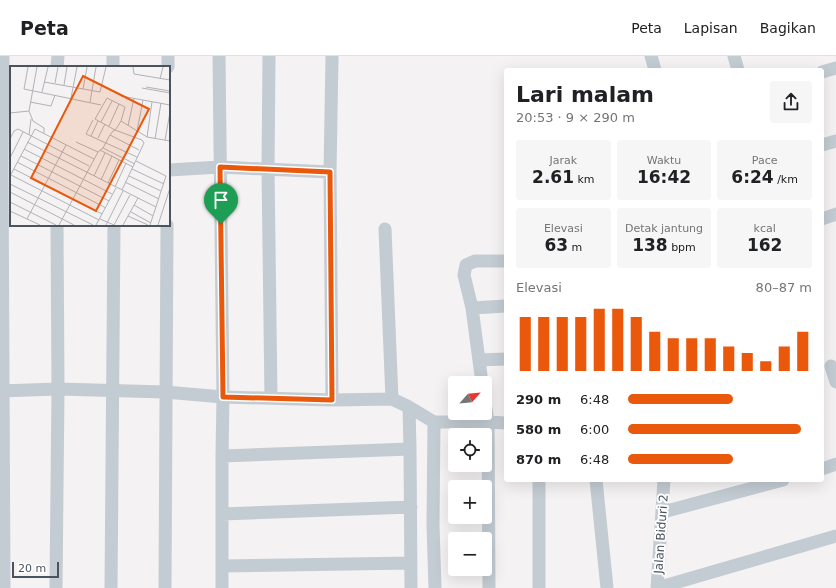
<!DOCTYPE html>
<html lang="id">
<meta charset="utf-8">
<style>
:root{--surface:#fff;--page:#f6f6f6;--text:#202124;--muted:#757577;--line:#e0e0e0;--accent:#ea580c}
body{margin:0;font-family:"DejaVu Sans",sans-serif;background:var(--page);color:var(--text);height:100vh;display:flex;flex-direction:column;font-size:15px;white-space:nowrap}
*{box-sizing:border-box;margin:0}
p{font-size:13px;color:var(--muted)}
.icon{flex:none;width:22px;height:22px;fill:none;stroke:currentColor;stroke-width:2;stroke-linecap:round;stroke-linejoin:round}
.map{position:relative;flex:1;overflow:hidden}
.panel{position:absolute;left:504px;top:12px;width:320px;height:414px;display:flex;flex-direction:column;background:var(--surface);border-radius:4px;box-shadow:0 4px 16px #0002}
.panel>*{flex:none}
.needle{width:26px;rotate:63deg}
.tools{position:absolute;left:448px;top:320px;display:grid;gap:8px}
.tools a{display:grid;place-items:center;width:44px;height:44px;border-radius:4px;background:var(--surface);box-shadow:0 4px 16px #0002;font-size:20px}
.scale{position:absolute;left:12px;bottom:10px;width:47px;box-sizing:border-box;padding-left:4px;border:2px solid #49545f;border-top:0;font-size:11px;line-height:14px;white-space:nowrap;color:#49545f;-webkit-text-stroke:3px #fff;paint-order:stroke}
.pin{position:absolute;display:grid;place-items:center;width:34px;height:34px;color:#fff;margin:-41px -17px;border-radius:50% 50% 50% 0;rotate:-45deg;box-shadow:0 0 4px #0007}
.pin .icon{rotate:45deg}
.round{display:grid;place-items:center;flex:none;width:42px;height:42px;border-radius:4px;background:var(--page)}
.overview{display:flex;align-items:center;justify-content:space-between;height:68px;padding:0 12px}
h1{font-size:22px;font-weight:700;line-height:30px}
.figures{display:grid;grid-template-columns:repeat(3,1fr);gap:6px;height:68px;padding:4px 12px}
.figures div{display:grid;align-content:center;border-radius:4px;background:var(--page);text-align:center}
.figures b{font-size:17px;font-weight:700}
.figures small{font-size:11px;font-weight:400}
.figures p{font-size:11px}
.chart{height:112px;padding:8px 12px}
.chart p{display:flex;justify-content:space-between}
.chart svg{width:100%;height:72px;margin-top:4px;stroke:var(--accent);stroke-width:6}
ul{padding:0 12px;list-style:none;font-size:13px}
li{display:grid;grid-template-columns:64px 48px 1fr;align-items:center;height:30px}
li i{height:10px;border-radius:5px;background:var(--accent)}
header{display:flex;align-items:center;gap:24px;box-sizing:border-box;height:56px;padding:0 20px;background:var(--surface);border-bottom:1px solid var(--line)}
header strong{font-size:19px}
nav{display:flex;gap:22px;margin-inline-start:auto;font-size:14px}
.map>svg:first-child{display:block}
</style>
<header>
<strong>Peta</strong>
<nav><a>Peta</a><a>Lapisan</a><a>Bagikan</a></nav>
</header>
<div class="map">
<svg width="836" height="532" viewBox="0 0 836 532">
<rect width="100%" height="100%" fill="#f4f2f2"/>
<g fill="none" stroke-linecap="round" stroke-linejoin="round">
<!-- street -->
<path stroke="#c3cbd3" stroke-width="13" d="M 3,0 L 2,110 L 4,532
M 113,0 L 113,11
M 168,0 L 168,11
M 219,0 L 223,341 L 222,400 L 222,532
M 269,0 L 268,113 L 271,342
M 651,0 L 655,14
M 734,0 L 738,14
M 57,11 L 58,0
M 822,16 L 836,12
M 822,89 L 836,85
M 169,114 L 220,111 L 330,116
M 822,163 L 836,158
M 385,173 L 392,343
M 472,252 L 506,250
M 479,304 L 506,303
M 831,310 L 836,326
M 482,327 L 472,252 L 464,219 L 466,209 L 475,205 L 506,205
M 0,335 L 58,333 L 165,336 L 223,341 L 332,344 L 392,343 L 409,351 L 434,366 L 488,366 L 506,367
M 332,344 L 330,116 L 332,0
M 485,347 L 488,366 L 489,532
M 409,351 L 410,393 L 411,532
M 434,366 L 433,469 L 435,532
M 222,400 L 410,393
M 822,413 L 836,408
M 539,424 L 539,532
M 596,424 L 607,532
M 663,456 L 783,424
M 222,458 L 411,451
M 222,510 L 411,507
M 56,532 L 58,333 L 57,169
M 111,532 L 114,169
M 165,532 L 167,169
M 657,532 L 836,480
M 657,532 L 664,424"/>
</g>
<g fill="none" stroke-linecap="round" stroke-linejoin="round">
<!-- route casing -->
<g stroke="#fff" stroke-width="8">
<path id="route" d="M 220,111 L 330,116 L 332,344 L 223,341 Z"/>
</g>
<!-- route -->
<use href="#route" stroke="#ea580c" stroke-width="5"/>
</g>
<g text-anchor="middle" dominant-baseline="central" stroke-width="4" stroke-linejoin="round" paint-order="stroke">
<!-- street labels -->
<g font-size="12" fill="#49545f" stroke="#fff">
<text transform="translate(661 478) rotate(-86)">Jalan Biduri 2</text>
</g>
</g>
<!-- overview -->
<g transform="translate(10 10)">
<rect width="160" height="160" fill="#f4f2f2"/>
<path fill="none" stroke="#b0b3b7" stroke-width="1" d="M 18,1 L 14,23 L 91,39M 27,1 L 19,45 L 23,55 L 34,62 L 34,67M 123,1 L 124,8 L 160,14M 150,13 L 153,1M 34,16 L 90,26 L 96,1M 45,17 L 48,1M 54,19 L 57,1M 136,21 L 160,25M 132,22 L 160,27M 73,23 L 77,1M 32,26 L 38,1M 111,30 L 160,39M 61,32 L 67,1M 20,36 L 41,40 L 45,29M 80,36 L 86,1M 0,47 L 19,45M 83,54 L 76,68 L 127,91M 111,55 L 137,71 L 160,75M 91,56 L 102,35M 99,60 L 109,38M 118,60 L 124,32M 127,65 L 133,34M 19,69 L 21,53M 100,69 L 129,84M 81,70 L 88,55M 137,71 L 142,36M 88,72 L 95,58M 0,73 L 4,65 L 8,63 L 79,100M 145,73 L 151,37M 155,74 L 160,46M 17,76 L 146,141M 66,76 L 88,86M 93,82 L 125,98M 14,83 L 102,128M 90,84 L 123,101M 11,90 L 99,135M 0,92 L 13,66M 126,95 L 156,110 L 140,159M 7,96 L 96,142M 4,103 L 92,148M 122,103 L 154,118M 1,109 L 89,154M 0,110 L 25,63 L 84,93M 84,110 L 95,87M 119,110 L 151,125M 91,114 L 102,90M 115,116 L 149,133M 98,117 L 109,94M 0,118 L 83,159M 105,121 L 116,97M 0,126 L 64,159M 0,136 L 46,159M 124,139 L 143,150M 0,145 L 30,159M 121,146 L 141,157M 118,150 L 138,159M 17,153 L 56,79M 90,153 L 104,159M 49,159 L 88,86 L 93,82 L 100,69 L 103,65 L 105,64 L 108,60 L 111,55 L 115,41 L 97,32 L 85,53 L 105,64 L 132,74 L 134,77 L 112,124M 86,159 L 106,122M 96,159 L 113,125M 104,159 L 120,129M 113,159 L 128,132M 148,159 L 160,122"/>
<path fill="#e8590c" fill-opacity="0.15" stroke="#e8590c" stroke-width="2" d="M 73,10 L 139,43 L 86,145 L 21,112 Z"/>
<rect width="160" height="160" fill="none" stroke="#49545f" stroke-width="2"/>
</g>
</svg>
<div class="tools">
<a><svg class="needle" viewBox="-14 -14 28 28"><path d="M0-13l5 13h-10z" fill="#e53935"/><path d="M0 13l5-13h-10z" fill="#757577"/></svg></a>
<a><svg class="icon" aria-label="locate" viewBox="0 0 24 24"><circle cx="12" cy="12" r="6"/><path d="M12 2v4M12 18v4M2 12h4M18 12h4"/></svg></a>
<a>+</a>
<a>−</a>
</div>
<div class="scale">20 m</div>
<div class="pin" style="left:221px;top:168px;background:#1e9e55"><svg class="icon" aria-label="arrive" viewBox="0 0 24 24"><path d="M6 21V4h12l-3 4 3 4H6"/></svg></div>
<section class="panel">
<div class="overview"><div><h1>Lari malam</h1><p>20:53 · 9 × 290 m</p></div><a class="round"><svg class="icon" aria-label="share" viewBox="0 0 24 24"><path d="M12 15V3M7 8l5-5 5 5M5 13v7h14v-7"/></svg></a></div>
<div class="figures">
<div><p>Jarak</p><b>2.61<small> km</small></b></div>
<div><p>Waktu</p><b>16:42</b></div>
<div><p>Pace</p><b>6:24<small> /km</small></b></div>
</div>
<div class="figures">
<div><p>Elevasi</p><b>63<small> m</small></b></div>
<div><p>Detak jantung</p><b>138<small> bpm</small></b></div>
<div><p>kcal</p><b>162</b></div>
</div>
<div class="chart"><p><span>Elevasi</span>80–87 m</p>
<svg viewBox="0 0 160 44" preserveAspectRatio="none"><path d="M5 44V11M15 44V11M25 44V11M35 44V11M45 44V6M55 44V6M65 44V11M75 44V20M85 44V24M95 44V24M105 44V24M115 44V29M125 44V33M135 44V38M145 44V29M155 44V20"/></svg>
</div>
<ul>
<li><b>290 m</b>6:48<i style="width:57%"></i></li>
<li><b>580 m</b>6:00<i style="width:94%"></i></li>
<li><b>870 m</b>6:48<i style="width:57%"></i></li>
</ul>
</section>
</div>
